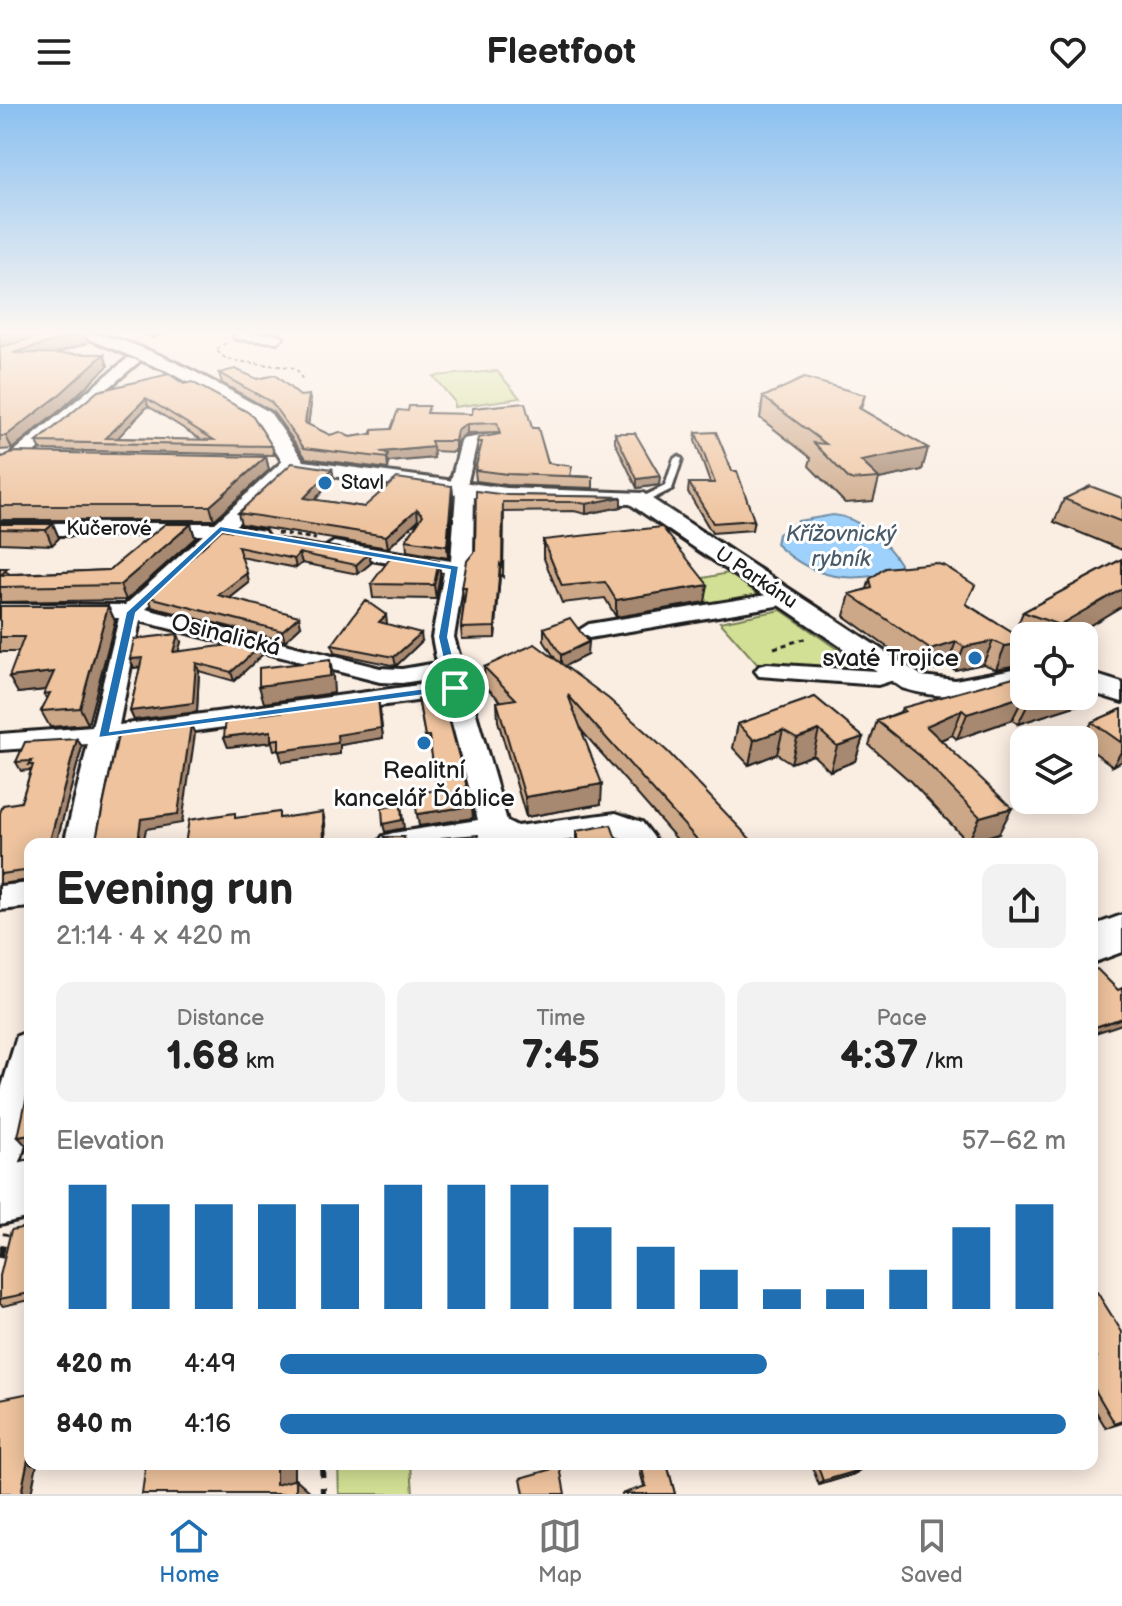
<!DOCTYPE html>
<meta charset="utf-8">
<style>
:root{--surface:#fff;--page:#f2f2f2;--text:#222;--muted:#767676;--line:#e0e0e0;--accent:#1f6fb2}
body{margin:0;font-family:"Balsamiq Sans",sans-serif;background:var(--page);color:var(--text);height:100vh;display:flex;flex-direction:column;font-size:30px;white-space:nowrap}
*{box-sizing:border-box;margin:0}
p{font-size:26px;color:var(--muted)}
.icon{flex:none;width:44px;height:44px;fill:none;stroke:currentColor;stroke-width:2;stroke-linecap:round;stroke-linejoin:round}
.map{position:relative;flex:1;overflow:hidden}
.details{position:absolute;left:24px;top:734px;width:1074px;height:632px;display:flex;flex-direction:column;background:var(--surface);border-radius:16px;box-shadow:0 4px 20px #0003}
.details>*{flex:none}
.controls{position:absolute;left:1010px;top:518px;display:grid;gap:16px}
.controls a{display:grid;place-items:center;width:88px;height:88px;border-radius:16px;background:var(--surface);box-shadow:0 4px 20px #0003;font-size:40px}
.pin{position:absolute;display:grid;place-items:center;width:68px;height:68px;color:#fff;margin:-34px;border:4px solid #fff;border-radius:50%;box-shadow:0 2px 8px #0007}
.round{display:grid;place-items:center;flex:none;width:84px;height:84px;border-radius:16px;background:var(--page)}
.headline{display:flex;align-items:center;justify-content:space-between;height:136px;padding:0 32px}
h1{font-size:44px;font-weight:700;line-height:60px}
.stats{display:grid;grid-template-columns:repeat(3,1fr);gap:12px;height:136px;padding:8px 32px}
.stats div{display:grid;align-content:center;border-radius:16px;background:var(--page);text-align:center}
.stats b{font-size:40px;font-weight:700}
.stats small{font-size:22px;font-weight:400}
.stats p{font-size:22px}
.chart{height:224px;padding:16px 32px}
.chart p{display:flex;justify-content:space-between}
.chart svg{width:100%;height:144px;margin-top:8px;stroke:var(--accent);stroke-width:6}
ul{padding:0 32px;list-style:none;font-size:26px}
li{display:grid;grid-template-columns:128px 96px 1fr;align-items:center;height:60px}
li i{height:20px;border-radius:10px;background:var(--accent)}
header{display:flex;justify-content:space-between;align-items:center;height:104px;padding:0 32px;background:var(--surface);font-size:36px;font-weight:700}
.tabs{display:flex;justify-content:space-around;align-items:center;height:112px;border-top:2px solid var(--line);background:var(--surface);font-size:22px;color:var(--muted)}
.tabs a{display:grid;justify-items:center;gap:4px}
.tabs .selected{color:var(--accent)}
.map>svg:first-child{display:block}
</style>
<header><svg class="icon" aria-label="menu" viewBox="0 0 24 24"><path d="M4 6h16M4 12h16M4 18h16"/></svg>Fleetfoot<svg class="icon" aria-label="heart" viewBox="0 0 24 24"><path d="M12 20l-8-8c-3-5 5-10 8-4 3-6 11-1 8 4z"/></svg></header>
<div class="map">
<svg width="1122" height="1390" viewBox="0 0 1122 1390">
<rect width="100%" height="100%" fill="#faede2"/>
<filter id="ink" filterUnits="userSpaceOnUse"><feTurbulence type="fractalNoise" baseFrequency=".0125" numOctaves="2"/><feDisplacementMap in="SourceGraphic" scale="16" xChannelSelector="R" yChannelSelector="G"/><feConvolveMatrix kernelMatrix="1 2 1 2 8 2 1 2 1" color-interpolation-filters="sRGB"/></filter>
<g filter="url(#ink)">
<!-- green -->
<path fill="#d1e094" stroke="#767e58" stroke-width="2" d="M 497,267 L 520,294 L 454,303 L 454,297 L 433,272 Z
M 728,469 L 757,489 L 751,494 L 708,502 L 689,477 Z
M 781,506 L 863,563 L 758,561 L 720,518 Z
M 338,1360 L 411,1360 L 413,1390 L 339,1390 Z"/>
<!-- water -->
<path fill="#9ed2fc" stroke="#6a89a2" stroke-width="2" d="M 833,411 C 859,413 887,438 900,460 L 899,466 C 851,480 814,476 776,440 L 778,430 L 798,417 Z"/>
<g fill="none" stroke-linecap="round" stroke-linejoin="round">
<!-- service casing -->
<g stroke="#1c1c1c" stroke-width="6">
<path id="service" d="M 678,352 L 682,355 L 672,385 L 644,399 L 638,399 L 638,395 L 665,382 L 674,355 Z"/>
</g>
<!-- minor casing -->
<g stroke="#1c1c1c" stroke-width="6">
<path id="minor" d="M 146,228 L 163,228 L 152,232 Z
M 240,228 L 277,230 L 283,234 L 277,238 L 236,235 L 234,232 Z
M 128,254 L 140,257 L 6,372 L 0,373 L 0,359 Z
M 492,330 L 500,335 L 498,338 L 476,342 L 467,381 L 474,386 L 473,457 L 465,466 L 454,533 L 507,717 L 517,722 L 616,709 L 642,718 L 659,740 L 628,740 L 614,730 L 540,740 L 484,740 L 483,736 L 460,740 L 378,740 L 383,732 L 393,729 L 478,716 L 445,593 L 115,638 L 94,740 L 64,740 L 88,640 L 0,646 L 0,630 L 92,623 L 119,514 L 0,514 L 0,500 L 125,501 L 203,431 L 0,431 L 0,419 L 215,419 L 286,354 L 298,354 L 300,358 L 298,362 L 235,422 L 264,427 L 267,431 L 264,435 L 224,431 L 146,505 L 380,564 L 402,565 L 437,559 L 432,533 L 444,468 L 334,450 L 324,444 L 334,438 L 451,457 L 456,389 L 449,384 L 461,338 L 463,335 ZM 140,517 L 380,578 L 402,579 L 440,573 L 442,578 L 119,621 Z
M 786,488 L 797,494 L 794,499 L 589,534 L 578,527 L 589,520 Z
M 767,560 L 876,567 L 895,561 L 903,563 L 907,568 L 903,573 L 878,581 L 759,572 L 755,567 L 759,562 Z
M 30,779 L 30,803 L 0,806 L 0,782 Z
M 30,927 L 30,1023 L 14,1080 L 0,1086 L 0,989 L 17,932 Z"/>
</g>
<!-- tertiary casing -->
<g stroke="#1c1c1c" stroke-width="6">
<path id="tertiary" d="M 72,228 C 132,228 211,277 264,305 L 271,310 L 304,357 L 507,384 L 643,389 L 922,572 L 955,576 L 1024,563 L 1024,581 C 980,590 945,598 902,584 L 630,400 L 507,398 L 292,366 L 285,362 L 257,318 L 250,313 L 167,267 Z
M 1084,567 L 1122,579 L 1122,598 L 1084,586 Z"/>
</g>
<!-- secondary casing -->
<g stroke="#1c1c1c" stroke-width="6">
<path id="secondary" d="M 1122,811 L 1122,848 L 1092,859 L 1092,822 Z
M 30,1057 L 30,1113 L 0,1120 L 0,1064 Z"/>
</g>
<!-- path-far2 -->
<path stroke="#1c1c1c" stroke-width="2" stroke-dasharray="4 3" stroke-linecap="butt" d="M 226,239 L 216,246 L 225,254 L 236,257 L 296,264 L 303,277"/>
<!-- path-far1 -->
<path stroke="#1c1c1c" stroke-width="3" stroke-dasharray="5 4" stroke-linecap="butt" d="M 277,429 L 316,435
M 774,544 L 807,534"/>
<!-- path -->
<path stroke="#1c1c1c" stroke-width="6" stroke-dasharray="13 10" stroke-linecap="butt" d="M 0,1154 L 6,1129
M 322,1360 L 323,1390"/>
<!-- service -->
<use href="#service" fill="#fff" fill-rule="evenodd"/>
<!-- minor -->
<use href="#minor" fill="#fff" fill-rule="evenodd"/>
<!-- tertiary -->
<use href="#tertiary" fill="#fff" fill-rule="evenodd"/>
<!-- secondary -->
<use href="#secondary" fill="#fff" fill-rule="evenodd"/>
</g>
<!-- wall -->
<path fill="#cda888" stroke="#1c1c1c" stroke-width="2" fill-rule="evenodd" d="M 87,239 L 54,250 L 104,250 L 108,262 L 63,304 L 12,345 L 0,346 L 0,243 Z
M 219,269 L 311,300 L 308,321 L 330,331 L 350,333 L 372,330 L 391,325 L 429,309 L 532,324 L 548,359 L 572,372 L 593,373 L 593,384 L 507,381 L 476,377 L 475,366 L 479,348 L 478,348 L 477,338 L 498,330 L 498,329 L 467,330 L 458,337 L 455,348 L 433,347 L 434,354 L 389,358 L 388,365 L 306,354 L 273,308 L 222,279 Z
M 169,270 L 272,342 L 274,351 L 41,346 L 37,338 ZM 148,302 L 202,336 L 117,334 Z
M 865,291 L 861,305 L 928,344 L 922,366 L 879,375 L 873,397 L 845,399 L 809,362 L 811,354 L 760,314 L 763,293 Z
M 615,329 L 660,372 L 659,381 L 637,384 L 615,338 Z
M 696,329 L 754,416 L 752,426 L 712,429 L 688,388 L 689,379 L 710,379 L 695,337 Z
M 0,351 L 2,353 L 266,353 L 269,366 L 214,416 L 0,416 Z
M 332,365 L 334,375 L 315,396 L 364,403 L 452,382 L 453,393 L 448,454 L 407,447 L 406,436 L 419,417 L 418,416 L 388,444 L 241,420 L 238,409 Z
M 507,391 L 621,393 L 621,403 L 586,410 L 574,407 L 504,408 L 503,473 L 500,470 L 495,534 L 462,535 L 461,524 L 464,495 L 463,495 L 462,484 L 475,447 Z
M 1122,394 L 1122,446 L 1054,418 L 1064,395 Z
M 0,420 L 53,420 L 59,434 L 52,441 L 0,439 Z
M 191,420 L 195,434 L 126,496 L 0,498 L 0,464 L 10,470 L 109,466 Z
M 222,425 L 369,449 L 371,459 L 358,470 L 302,459 L 296,464 L 241,453 L 249,479 L 230,494 L 301,522 L 285,537 L 152,503 L 149,493 Z
M 543,436 L 705,498 L 616,513 L 605,494 L 562,499 L 543,452 Z
M 1122,455 L 1122,502 L 1072,532 L 1024,532 L 1024,546 L 1017,561 L 996,565 L 983,560 L 955,566 L 947,561 L 923,569 L 844,512 L 850,490 L 867,485 L 870,475 L 968,501 L 1014,530 L 1023,508 Z
M 439,457 L 440,470 L 436,495 L 373,494 L 371,480 Z
M 0,502 L 108,502 L 115,517 L 88,620 L 50,623 L 41,607 L 47,596 L 44,590 L 46,586 L 18,589 L 19,548 L 0,548 Z
M 387,519 L 386,520 L 422,537 L 396,562 L 334,549 L 332,541 Z
M 544,524 L 587,551 L 564,562 L 755,740 L 681,740 L 581,626 L 601,700 L 526,713 L 498,617 L 497,598 L 501,597 L 485,582 L 484,563 L 556,556 L 544,537 Z
M 181,538 L 178,547 L 262,551 L 234,577 L 199,567 L 197,608 L 134,616 L 130,607 L 140,563 L 134,564 L 130,555 Z
M 417,588 L 472,702 L 473,714 L 419,722 L 437,686 L 431,643 L 427,644 Z
M 1024,592 L 1083,592 L 1078,601 L 1018,620 L 1012,616 L 957,635 L 952,631 L 941,636 L 999,729 L 968,738 L 910,677 L 869,641 L 877,617 L 900,608 L 902,604 Z
M 815,593 L 863,633 L 855,657 L 830,667 L 813,651 L 791,659 L 777,650 L 749,661 L 733,644 L 738,620 Z
M 380,605 L 383,634 L 340,641 L 340,650 L 282,658 L 279,646 L 274,646 L 272,638 L 228,643 L 224,633 Z
M 1122,605 L 1122,657 L 1113,662 L 1084,641 L 1084,636 L 1082,636 L 1092,618 Z
M 77,635 L 82,643 L 56,740 L 30,740 L 30,776 L 0,780 L 0,709 L 21,698 L 31,666 L 21,667 L 16,658 Z
M 576,727 L 618,740 L 576,740 Z
M 30,1122 L 30,1196 L 3,1202 L 0,1200 L 0,1172 Z
M 1092,1189 L 1122,1319 L 1106,1324 L 1092,1301 Z
M 639,1360 L 667,1360 L 675,1390 L 644,1382 L 640,1367 Z
M 811,1360 L 857,1360 L 855,1370 L 819,1381 Z"/>
<!-- shaded-wall -->
<path fill="#a7886f" stroke="#1c1c1c" stroke-width="2" d="M 10,228 L 55,228 L 0,243 L 0,230 Z
M 84,228 L 87,239 L 18,261 L 13,249 Z
M 104,250 L 108,262 L 63,304 L 12,345 L 6,332 Z
M 309,291 L 311,300 L 307,329 L 305,319 Z
M 146,294 L 148,302 L 113,339 L 106,334 Z
M 467,320 L 467,330 L 458,337 L 455,348 L 455,337 L 457,327 Z
M 433,343 L 434,354 L 389,358 L 388,365 L 387,354 L 382,348 Z
M 928,344 L 922,366 L 879,375 L 861,357 Z
M 266,353 L 269,366 L 214,416 L 210,402 Z
M 332,365 L 334,375 L 306,405 L 304,394 Z
M 660,372 L 659,381 L 637,384 L 637,375 Z
M 452,382 L 453,393 L 448,454 L 447,442 Z
M 621,393 L 621,403 L 586,410 L 586,400 Z
M 417,405 L 418,416 L 388,444 L 386,432 Z
M 53,420 L 59,434 L 52,441 L 46,426 Z
M 191,420 L 195,434 L 126,496 L 120,481 Z
M 299,449 L 302,459 L 296,464 L 294,455 Z
M 369,449 L 371,459 L 358,470 L 356,461 Z
M 439,457 L 440,470 L 436,495 L 434,481 Z
M 500,460 L 500,470 L 495,534 L 495,523 Z
M 247,469 L 249,479 L 221,501 L 218,491 Z
M 708,481 L 705,498 L 616,513 L 616,496 Z
M 1122,485 L 1122,502 L 1072,532 L 1054,532 L 1059,521 Z
M 108,502 L 115,517 L 88,620 L 80,604 Z
M 386,511 L 387,519 L 380,527 L 379,518 Z
M 299,512 L 301,522 L 285,537 L 282,527 Z
M 421,529 L 422,537 L 396,562 L 394,553 Z
M 178,530 L 181,538 L 176,557 L 173,548 Z
M 993,537 L 983,560 L 955,566 L 964,543 Z
M 588,538 L 587,551 L 561,564 L 561,551 Z
M 956,538 L 947,561 L 923,569 L 931,546 Z
M 1024,539 L 1024,546 L 1017,561 L 996,565 L 1005,542 Z
M 260,543 L 262,551 L 234,577 L 231,568 Z
M 142,554 L 145,562 L 134,564 L 130,555 Z
M 330,556 L 333,572 L 334,589 L 264,599 L 259,582 Z
M 196,559 L 199,567 L 197,608 L 134,616 L 130,607 Z
M 54,568 L 62,584 L 18,589 L 9,573 Z
M 1091,576 L 1084,590 L 1084,579 Z
M 1024,592 L 1012,616 L 957,635 L 967,610 Z
M 1042,592 L 1083,592 L 1078,601 L 1018,620 L 1030,596 Z
M 378,594 L 383,634 L 340,641 L 340,650 L 282,658 L 279,647 Z
M 962,606 L 952,631 L 917,646 L 926,622 Z
M 191,621 L 195,630 L 182,719 L 146,725 L 143,740 L 125,740 L 141,715 Z
M 783,626 L 777,650 L 749,661 L 754,636 Z
M 819,626 L 813,651 L 791,659 L 797,634 Z
M 271,627 L 272,638 L 228,643 L 224,633 Z
M 863,633 L 855,657 L 830,667 L 837,642 Z
M 77,635 L 82,643 L 56,740 L 49,740 Z
M 1122,646 L 1122,657 L 1113,662 Z
M 602,680 L 601,700 L 526,713 L 525,693 Z
M 401,701 L 404,724 L 385,728 L 383,720 Z
M 472,702 L 473,714 L 419,722 L 417,710 Z
M 1012,704 L 999,729 L 968,738 L 980,713 Z
M 323,708 L 325,718 L 326,740 L 324,740 Z
M 1122,914 L 1122,920 L 1092,930 L 1092,924 Z
M 30,1031 L 30,1046 L 18,1033 Z
M 30,1345 L 30,1360 L 37,1360 L 31,1390 L 21,1390 Z
M 276,1360 L 294,1360 L 294,1390 L 276,1381 Z
M 860,1366 L 855,1370 L 819,1381 L 823,1377 Z
M 296,1375 L 313,1390 L 296,1390 Z"/>
<!-- building -->
<path fill="#eec39e" stroke="#1c1c1c" stroke-width="2" fill-rule="evenodd" d="M 55,228 L 84,228 L 13,249 L 104,250 L 58,292 L 6,332 L 0,332 L 0,243 Z
M 235,265 L 257,275 L 275,271 L 300,292 L 309,291 L 305,319 L 330,331 L 340,328 L 350,333 L 372,330 L 372,326 L 391,325 L 398,306 L 408,307 L 409,302 L 429,302 L 427,309 L 472,310 L 473,304 L 525,299 L 532,324 L 538,324 L 548,359 L 572,362 L 570,372 L 593,373 L 507,370 L 475,366 L 482,338 L 477,338 L 478,334 L 500,330 L 497,319 L 467,320 L 457,327 L 455,337 L 431,337 L 433,343 L 382,348 L 388,351 L 387,354 L 304,344 L 271,298 L 219,269 Z
M 169,270 L 184,280 L 192,278 L 246,307 L 253,312 L 272,342 L 37,338 L 98,287 ZM 146,294 L 214,336 L 106,334 Z
M 804,274 L 865,291 L 859,304 L 928,344 L 861,357 L 879,374 L 850,376 L 814,339 L 826,340 L 763,293 Z
M 716,328 L 732,367 L 737,367 L 754,416 L 713,419 L 689,379 L 715,379 L 696,329 Z
M 615,329 L 635,329 L 660,372 L 637,375 Z
M 16,348 L 266,353 L 210,402 L 0,402 L 0,351 L 2,353 Z
M 292,359 L 332,365 L 304,394 L 364,403 L 397,374 L 452,382 L 447,442 L 406,436 L 423,411 L 417,405 L 386,432 L 238,409 Z
M 1090,382 L 1122,394 L 1122,418 L 1064,395 Z
M 476,387 L 507,391 L 621,393 L 586,400 L 575,398 L 503,398 L 502,463 L 500,460 L 495,523 L 461,524 L 466,484 L 462,484 L 467,457 L 475,447 Z
M 0,420 L 53,420 L 46,426 L 0,425 Z
M 165,420 L 191,420 L 120,481 L 0,483 L 0,464 L 8,464 L 1,471 L 109,466 Z
M 662,423 L 708,481 L 616,496 L 605,478 L 562,482 L 543,436 Z
M 222,425 L 369,449 L 356,461 L 299,449 L 294,455 L 238,443 L 247,469 L 218,491 L 299,512 L 282,527 L 149,493 Z
M 394,449 L 439,457 L 434,481 L 371,480 Z
M 1122,455 L 1122,485 L 1059,521 L 1023,508 Z
M 935,459 L 945,462 L 975,481 L 966,500 L 1024,536 L 1024,539 L 1005,542 L 993,537 L 964,543 L 956,538 L 931,546 L 850,490 L 872,484 L 870,475 L 885,464 Z
M 365,496 L 386,511 L 379,518 L 421,529 L 394,553 L 332,541 Z
M 0,502 L 108,502 L 80,604 L 41,607 L 50,589 L 44,590 L 54,568 L 9,573 L 24,533 L 0,533 Z
M 570,514 L 588,538 L 561,551 L 544,524 Z
M 178,530 L 173,548 L 246,539 L 260,543 L 231,568 L 196,559 L 193,599 L 130,607 L 142,554 L 130,555 L 134,535 Z
M 535,540 L 609,595 L 668,648 L 755,740 L 701,740 L 568,591 L 602,680 L 525,693 L 497,598 L 516,595 L 484,563 Z
M 330,556 L 330,572 L 259,582 L 259,564 Z
M 1024,570 L 1024,592 L 967,610 L 962,606 L 926,622 L 1012,704 L 980,713 L 920,652 L 877,617 L 905,607 L 902,604 Z
M 1084,572 L 1091,576 L 1084,579 Z
M 441,585 L 472,702 L 417,710 L 414,690 L 437,686 L 429,632 L 425,632 L 417,588 Z
M 1024,592 L 1042,592 L 1030,596 Z
M 815,593 L 863,633 L 837,642 L 819,626 L 797,634 L 783,626 L 754,636 L 738,620 Z
M 378,594 L 381,624 L 337,631 L 338,639 L 279,647 L 279,635 L 271,636 L 271,627 L 224,633 L 226,615 Z
M 1122,605 L 1122,639 L 1092,618 Z
M 191,621 L 178,710 L 141,715 L 138,738 L 125,740 L 95,740 L 118,631 Z
M 77,635 L 49,740 L 30,740 L 30,771 L 27,771 L 24,767 L 0,770 L 0,709 L 3,701 L 21,698 L 33,661 L 29,661 L 32,657 L 16,658 L 25,638 Z
M 401,701 L 402,716 L 383,720 L 382,704 Z
M 279,708 L 279,714 L 323,708 L 324,740 L 185,740 L 189,716 L 235,709 L 235,714 Z
M 611,721 L 618,740 L 580,740 L 576,727 Z
M 478,731 L 480,740 L 443,740 L 442,734 Z
M 384,733 L 404,733 L 405,740 L 385,740 Z
M 1097,865 L 1118,886 L 1122,884 L 1122,914 L 1092,924 L 1092,866 Z
M 30,978 L 30,1031 L 18,1033 Z
M 30,1122 L 30,1189 L 0,1195 L 0,1172 L 11,1126 Z
M 1097,1188 L 1122,1228 L 1122,1317 L 1115,1320 L 1095,1286 L 1092,1288 L 1092,1255 L 1097,1253 L 1092,1244 L 1092,1189 Z
M 30,1289 L 30,1345 L 21,1390 L 0,1390 L 0,1295 Z
M 146,1360 L 276,1360 L 276,1381 L 296,1375 L 296,1390 L 142,1390 Z
M 641,1360 L 667,1360 L 675,1390 L 621,1390 L 646,1382 Z
M 817,1360 L 857,1360 L 860,1366 L 823,1377 Z
M 560,1363 L 565,1390 L 524,1390 L 521,1374 Z"/>
</g>
<!-- sky -->
<linearGradient id="sky" x2="0" y2="1"><stop stop-color="#8ac0f0"/><stop offset="0.54" stop-color="#fdf7f2"/><stop offset="1" stop-color="#fdf7f2" stop-opacity="0"/></linearGradient>
<rect width="1122" height="423" fill="url(#sky)"/>
<!-- route -->
<path fill="#1f6fb2" stroke="#fff" stroke-width="2" fill-rule="evenodd" d="M 220,422 L 459,462 L 448,533 L 461,584 L 455,587 L 98,634 L 126,508 ZM 222,428 L 450,466 L 438,533 L 449,581 L 110,627 L 136,509 Z"/>
<!-- markers -->
<g fill="#1f6fb2" stroke="#fff" stroke-width="3">
<circle cx="325" cy="379" r="8"/>
<circle cx="975" cy="554" r="8"/>
<circle cx="424" cy="639" r="8"/>
</g>
<g text-anchor="middle" dominant-baseline="central" stroke-width="6" stroke-linejoin="round" paint-order="stroke">
<!-- far-poi labels -->
<g font-size="20" fill="#1c1c1c" stroke="#fff" text-anchor="start">
<text x="341" y="379">Stavl</text>
</g>
<!-- far-street labels -->
<g font-size="20" fill="#1c1c1c" stroke="#fff">
<text x="109" y="425">Kučerové</text>
<text transform="translate(756 474) rotate(34)">U Parkánu</text>
</g>
<!-- far-water labels -->
<g font-size="22" font-style="italic" fill="#4a5c6a" stroke="#fff">
<text x="841" y="430">Křížovnický<tspan x="841" dy="25">rybník</tspan></text>
</g>
<!-- street labels -->
<g font-size="24" fill="#1c1c1c" stroke="#fff">
<text transform="translate(226 531) rotate(14)">Osinalická</text>
</g>
<!-- poi labels -->
<g font-size="24" fill="#1c1c1c" stroke="#fff" text-anchor="end">
<text x="959" y="554">svaté Trojice</text>
<text x="424" y="666" text-anchor="middle">Realitní<tspan x="424" dy="28">kancelář Ďáblice</tspan></text>
</g>
</g>
</svg>
<div class="controls">
<a><svg class="icon" aria-label="locate" viewBox="0 0 24 24"><circle cx="12" cy="12" r="6"/><path d="M12 2v4M12 18v4M2 12h4M18 12h4"/></svg></a>
<a><svg class="icon" aria-label="layers" viewBox="0 0 24 24"><path d="M12 4l9 5-9 5-9-5zM3 14l9 5 9-5"/></svg></a>
</div>
<div class="pin" style="left:455px;top:584px;background:#1e9e55"><svg class="icon" aria-label="arrive" viewBox="0 0 24 24"><path d="M6 21V4h12l-3 4 3 4H6"/></svg></div>
<section class="details">
<div class="headline"><div><h1>Evening run</h1><p>21:14 · 4 × 420 m</p></div><a class="round"><svg class="icon" aria-label="share" viewBox="0 0 24 24"><path d="M12 15V3M7 8l5-5 5 5M5 13v7h14v-7"/></svg></a></div>
<div class="stats">
<div><p>Distance</p><b>1.68<small> km</small></b></div>
<div><p>Time</p><b>7:45</b></div>
<div><p>Pace</p><b>4:37<small> /km</small></b></div>
</div>
<div class="chart"><p><span>Elevation</span>57–62 m</p>
<svg viewBox="0 0 160 44" preserveAspectRatio="none"><path d="M5 44V6M15 44V12M25 44V12M35 44V12M45 44V12M55 44V6M65 44V6M75 44V6M85 44V19M95 44V25M105 44V32M115 44V38M125 44V38M135 44V32M145 44V19M155 44V12"/></svg>
</div>
<ul>
<li><b>420 m</b>4:49<i style="width:62%"></i></li>
<li><b>840 m</b>4:16<i style="width:100%"></i></li>
</ul>
</section>
</div>
<nav class="tabs">
<a class="selected"><svg class="icon" aria-label="home" viewBox="0 0 24 24"><path d="M3 11l9-7 9 7M6 9v11h12V9"/></svg>Home</a>
<a><svg class="icon" aria-label="map" viewBox="0 0 24 24"><path d="M3 6l6-2 6 2 6-2v14l-6 2-6-2-6 2zM9 4v14M15 6v14"/></svg>Map</a>
<a><svg class="icon" aria-label="saved" viewBox="0 0 24 24"><path d="M7 4h10v16l-5-4-5 4z"/></svg>Saved</a>
</nav>
